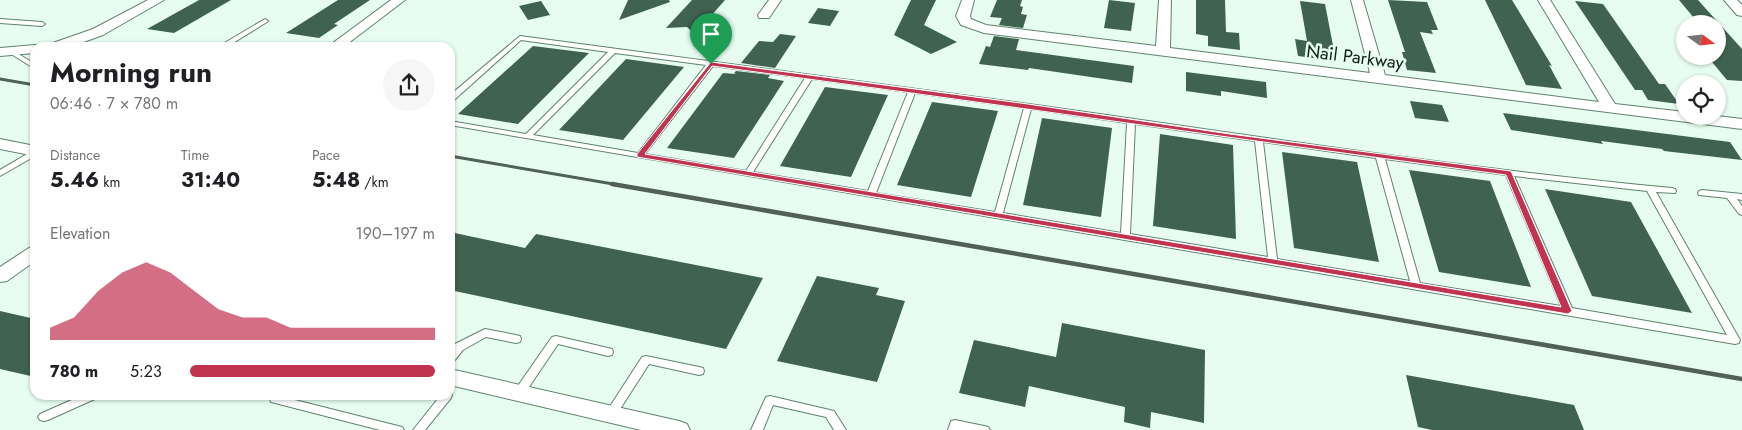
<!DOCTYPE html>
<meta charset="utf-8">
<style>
:root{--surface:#fff;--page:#f6f6f6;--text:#202124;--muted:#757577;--accent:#c23251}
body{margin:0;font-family:Jost,sans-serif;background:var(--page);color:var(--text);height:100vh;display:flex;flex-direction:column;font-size:19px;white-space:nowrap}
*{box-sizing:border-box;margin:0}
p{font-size:16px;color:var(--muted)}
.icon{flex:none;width:28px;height:28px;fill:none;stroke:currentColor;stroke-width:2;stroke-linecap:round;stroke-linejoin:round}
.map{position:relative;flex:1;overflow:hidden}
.side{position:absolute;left:30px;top:42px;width:425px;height:358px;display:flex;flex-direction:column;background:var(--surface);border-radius:15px;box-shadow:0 1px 4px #0004}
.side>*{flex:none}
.needle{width:32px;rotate:105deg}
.fabs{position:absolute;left:1676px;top:15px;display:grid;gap:10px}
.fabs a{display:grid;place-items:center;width:50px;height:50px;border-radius:50%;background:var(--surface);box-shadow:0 1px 4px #0004;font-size:25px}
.pin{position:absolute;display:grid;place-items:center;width:42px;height:42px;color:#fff;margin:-51px -21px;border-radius:50% 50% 50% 0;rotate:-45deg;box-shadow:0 0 5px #0007}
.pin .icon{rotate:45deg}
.round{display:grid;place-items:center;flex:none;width:52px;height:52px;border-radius:26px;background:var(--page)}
.headline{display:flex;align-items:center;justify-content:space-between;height:85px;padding:0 20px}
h1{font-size:28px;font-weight:700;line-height:38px}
.metrics{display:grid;grid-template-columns:repeat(3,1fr);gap:8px;height:85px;padding:5px 20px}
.metrics div{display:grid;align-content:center}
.metrics b{font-size:21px;font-weight:700}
.metrics small{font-size:14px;font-weight:400}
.metrics p{font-size:14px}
.chart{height:140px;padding:10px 20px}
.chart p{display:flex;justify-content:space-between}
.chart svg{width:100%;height:90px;margin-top:5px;fill:var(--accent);opacity:.7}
ul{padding:0 20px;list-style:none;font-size:16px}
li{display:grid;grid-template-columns:80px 60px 1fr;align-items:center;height:38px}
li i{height:12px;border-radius:6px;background:var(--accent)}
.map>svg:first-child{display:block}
</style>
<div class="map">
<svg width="1742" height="430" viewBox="0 0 1742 430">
<rect width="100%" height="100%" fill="#e7fdf1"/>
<!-- building -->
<path fill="#406250" d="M 199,0 L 231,0 L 174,33 L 147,29 Z
M 338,0 L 370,0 L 334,24 L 338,25 L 319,38 L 286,33 Z
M 628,0 L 669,0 L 670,2 L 619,20 Z
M 692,0 L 725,0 L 710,17 L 722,28 L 713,30 L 719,36 L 702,41 L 687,27 L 666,28 Z
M 911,0 L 936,0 L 924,25 L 957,42 L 931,54 L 894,35 Z
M 997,0 L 1022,0 L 1020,6 L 1023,7 L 1021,14 L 1027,15 L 1023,28 L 999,25 L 1002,18 L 990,17 Z
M 1109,0 L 1135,3 L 1131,31 L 1104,28 Z
M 1196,0 L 1225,0 L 1226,32 L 1239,33 L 1240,50 L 1208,46 L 1208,36 L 1196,34 Z
M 1388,0 L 1427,2 L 1438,30 L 1431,30 L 1433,34 L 1420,32 L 1436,73 L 1407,70 L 1402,52 L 1405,52 Z
M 1485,0 L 1512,0 L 1552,66 L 1549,65 L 1562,89 L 1526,85 Z
M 1679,0 L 1698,0 L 1742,49 L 1742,81 L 1727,80 L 1707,56 L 1718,56 L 1718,24 L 1699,24 Z
M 541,1 L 550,15 L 528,20 L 519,6 Z
M 1300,1 L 1325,4 L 1336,61 L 1298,56 L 1295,39 L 1307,41 Z
M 1575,1 L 1603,4 L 1659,84 L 1665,84 L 1679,104 L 1648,100 L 1642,90 L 1635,90 Z
M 818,8 L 839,11 L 830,26 L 808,23 Z
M 780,34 L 796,36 L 775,68 L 741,63 L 759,41 L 773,42 Z
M 994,36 L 1019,39 L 1016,50 L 1134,66 L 1132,83 L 1029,68 L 1028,70 L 979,64 L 986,46 L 990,47 Z
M 533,46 L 589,53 L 518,124 L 458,114 Z
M 626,59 L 684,67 L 623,140 L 559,130 Z
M 736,71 L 770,75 L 768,78 L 784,81 L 734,158 L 667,148 L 723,73 L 736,74 L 734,73 Z
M 1186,72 L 1266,82 L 1267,98 L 1221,91 L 1221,96 L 1186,91 Z
M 825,87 L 888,95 L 851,177 L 780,166 Z
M 1410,101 L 1442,105 L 1449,122 L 1415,118 Z
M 932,102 L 998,111 L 971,197 L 897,185 Z
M 1503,113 L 1730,142 L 1742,160 L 1664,151 L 1662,149 L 1601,141 L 1603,144 L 1511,130 Z
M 1042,118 L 1112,128 L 1101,217 L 1023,205 Z
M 1160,134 L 1233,145 L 1236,239 L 1153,226 Z
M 1282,152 L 1357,162 L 1379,262 L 1294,248 Z
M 1409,170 L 1490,181 L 1531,287 L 1439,272 Z
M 1545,189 L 1631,202 L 1692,313 L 1592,296 Z
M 450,232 L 525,248 L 536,234 L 763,278 L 726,349 L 450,290 Z
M 817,276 L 879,288 L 876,295 L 905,301 L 877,382 L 777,361 Z
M 0,311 L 35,319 L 35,377 L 0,369 Z
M 1062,323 L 1205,350 L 1204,423 L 1151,412 L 1150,428 L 1124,422 L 1125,407 L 1029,386 L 1025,407 L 959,393 L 974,340 L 1056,357 Z
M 1406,375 L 1574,405 L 1584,430 L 1432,430 L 1418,427 Z"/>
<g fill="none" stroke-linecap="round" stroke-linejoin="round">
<!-- lane casing -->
<g stroke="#5f826f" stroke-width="2">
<path id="lane" d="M 0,19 L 42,22 L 45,24 L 42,26 L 0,23 Z
M 265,19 L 268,21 L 267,22 L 225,48 L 216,48 Z
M 520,36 C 690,59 860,80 1029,104 C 1243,134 1457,168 1672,188 L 1675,189 L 1676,191 L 1675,193 L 1656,192 L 1740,340 L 1739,343 L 1735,344 L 450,125 L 450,121 L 526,134 L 608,52 L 521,40 L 453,101 L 450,101 L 450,95 ZM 615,53 L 706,65 L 638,153 L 533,135 ZM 713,66 L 805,78 L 746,171 L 645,154 ZM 812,79 L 908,92 L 868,191 L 753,172 ZM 915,93 L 1024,108 L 995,212 L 876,193 ZM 1031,109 L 1127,123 L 1121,233 L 1003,213 ZM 1135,124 L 1255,141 L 1268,257 L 1130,234 ZM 1263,142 L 1376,158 L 1410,281 L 1277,259 ZM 1385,159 L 1506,175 L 1561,306 L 1420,283 ZM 1514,176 L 1647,191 L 1727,335 L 1572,308 Z
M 10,49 L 35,64 L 35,69 L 8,52 L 7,51 Z
M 32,151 L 35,151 L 35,156 L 0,176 L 0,170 Z
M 1702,190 L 1742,194 L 1742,200 L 1737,199 L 1742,206 L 1742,215 L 1739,214 L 1727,198 L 1699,195 L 1698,193 L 1699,191 Z
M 485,329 L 516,335 L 520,336 L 521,339 L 520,342 L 516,343 L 486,337 L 463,350 L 454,361 L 450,362 L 450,351 L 455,344 Z
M 556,336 L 608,348 L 612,349 L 613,352 L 612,355 L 608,356 L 558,344 L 523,396 L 519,397 L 515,396 L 514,393 L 515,390 L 552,337 Z
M 646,356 L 699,367 L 703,368 L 704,371 L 703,374 L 699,375 L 649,364 L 615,417 L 611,418 L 607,417 L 606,414 L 607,411 L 642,357 Z
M 450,392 L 452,395 L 451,398 L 425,430 L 413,430 L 441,395 L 450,395 Z
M 83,395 L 98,395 L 97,398 L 48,420 L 44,421 L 40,420 L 38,417 L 40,414 Z
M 272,395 L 284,395 L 283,397 L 398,426 L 402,427 L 404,430 L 380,430 L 275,403 L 271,402 L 270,399 Z
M 770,396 L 834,411 L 846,430 L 834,430 L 826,417 L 773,405 L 763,430 L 751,430 L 766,397 Z
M 955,420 L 984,426 L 988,427 L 990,430 L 948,430 L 951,421 Z"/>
</g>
<!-- street casing -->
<g stroke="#5f826f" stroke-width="2">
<path id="street" d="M 148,0 L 164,0 L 103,35 L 67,48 L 45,48 L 47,45 L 93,29 Z
M 391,0 L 405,0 L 342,48 L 326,48 Z
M 769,0 L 781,0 L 769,18 L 759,18 L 758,15 Z
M 962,0 L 974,0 L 970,16 L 971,19 L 986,25 L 1156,46 L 1159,0 L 1171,0 L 1170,48 L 1370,73 L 1351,0 L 1363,0 L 1385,75 L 1599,102 L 1538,0 L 1550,0 L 1615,104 L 1685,112 L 1685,116 L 1717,116 L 1742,119 L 1742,129 L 984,33 L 961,25 L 956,16 Z
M 1724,0 L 1737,0 L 1742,5 L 1742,16 L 1737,15 Z
M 35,45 L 41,48 L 35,48 L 35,53 L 0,56 L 0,48 Z
M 0,139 L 35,146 L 35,156 L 0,149 Z
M 35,246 L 35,261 L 7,281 L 0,282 L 0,267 L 29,248 Z
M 450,369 L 679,421 L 687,424 L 690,430 L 641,430 L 450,385 Z"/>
</g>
<!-- lane -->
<use href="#lane" fill="#fff" fill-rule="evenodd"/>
<!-- street -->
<use href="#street" fill="#fff" fill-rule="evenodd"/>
<!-- rail-far1 -->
<path stroke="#516159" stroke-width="3" d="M 0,79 L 35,85
M 450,156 L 619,185"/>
<!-- rail -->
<path stroke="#516159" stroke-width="4.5" d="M 612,184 L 1742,379"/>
</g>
<!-- route -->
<path fill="#c23251" stroke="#fff" fill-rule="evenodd" d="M 711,62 L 1028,104 L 1230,134 L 1511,171 L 1572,311 L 1568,314 L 637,157 L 637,154 ZM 712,66 C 977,101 1241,140 1506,175 L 1561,307 L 645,154 Z"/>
<g text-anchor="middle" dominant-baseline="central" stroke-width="5" stroke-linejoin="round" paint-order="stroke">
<!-- street labels -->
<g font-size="18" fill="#101e17" stroke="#e7fdf1">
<text transform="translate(1355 57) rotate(7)">Nail Parkway</text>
</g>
</g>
</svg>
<div class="fabs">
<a><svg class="needle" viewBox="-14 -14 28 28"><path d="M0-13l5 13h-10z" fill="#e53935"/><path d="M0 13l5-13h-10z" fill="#757577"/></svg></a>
<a><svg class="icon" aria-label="locate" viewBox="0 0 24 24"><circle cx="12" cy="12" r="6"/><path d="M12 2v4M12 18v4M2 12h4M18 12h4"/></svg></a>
</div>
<div class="pin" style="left:711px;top:64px;background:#1e9e55"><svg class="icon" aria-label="arrive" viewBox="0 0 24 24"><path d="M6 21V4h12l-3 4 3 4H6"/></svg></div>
<section class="side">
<div class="headline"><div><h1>Morning run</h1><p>06:46 · 7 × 780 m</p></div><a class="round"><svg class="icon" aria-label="share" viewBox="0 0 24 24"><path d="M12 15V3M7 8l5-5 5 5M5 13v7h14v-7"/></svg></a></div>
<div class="metrics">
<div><p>Distance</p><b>5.46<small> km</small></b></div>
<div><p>Time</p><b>31:40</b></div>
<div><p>Pace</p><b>5:48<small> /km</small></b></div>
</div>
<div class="chart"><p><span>Elevation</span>190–197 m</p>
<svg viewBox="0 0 160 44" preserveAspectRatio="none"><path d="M0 44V38L10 33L20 20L30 11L40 6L50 11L60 20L70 29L80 33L90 33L100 38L110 38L120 38L130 38L140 38L150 38L160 38V44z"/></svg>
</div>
<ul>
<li><b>780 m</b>5:23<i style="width:100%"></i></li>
</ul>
</section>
</div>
